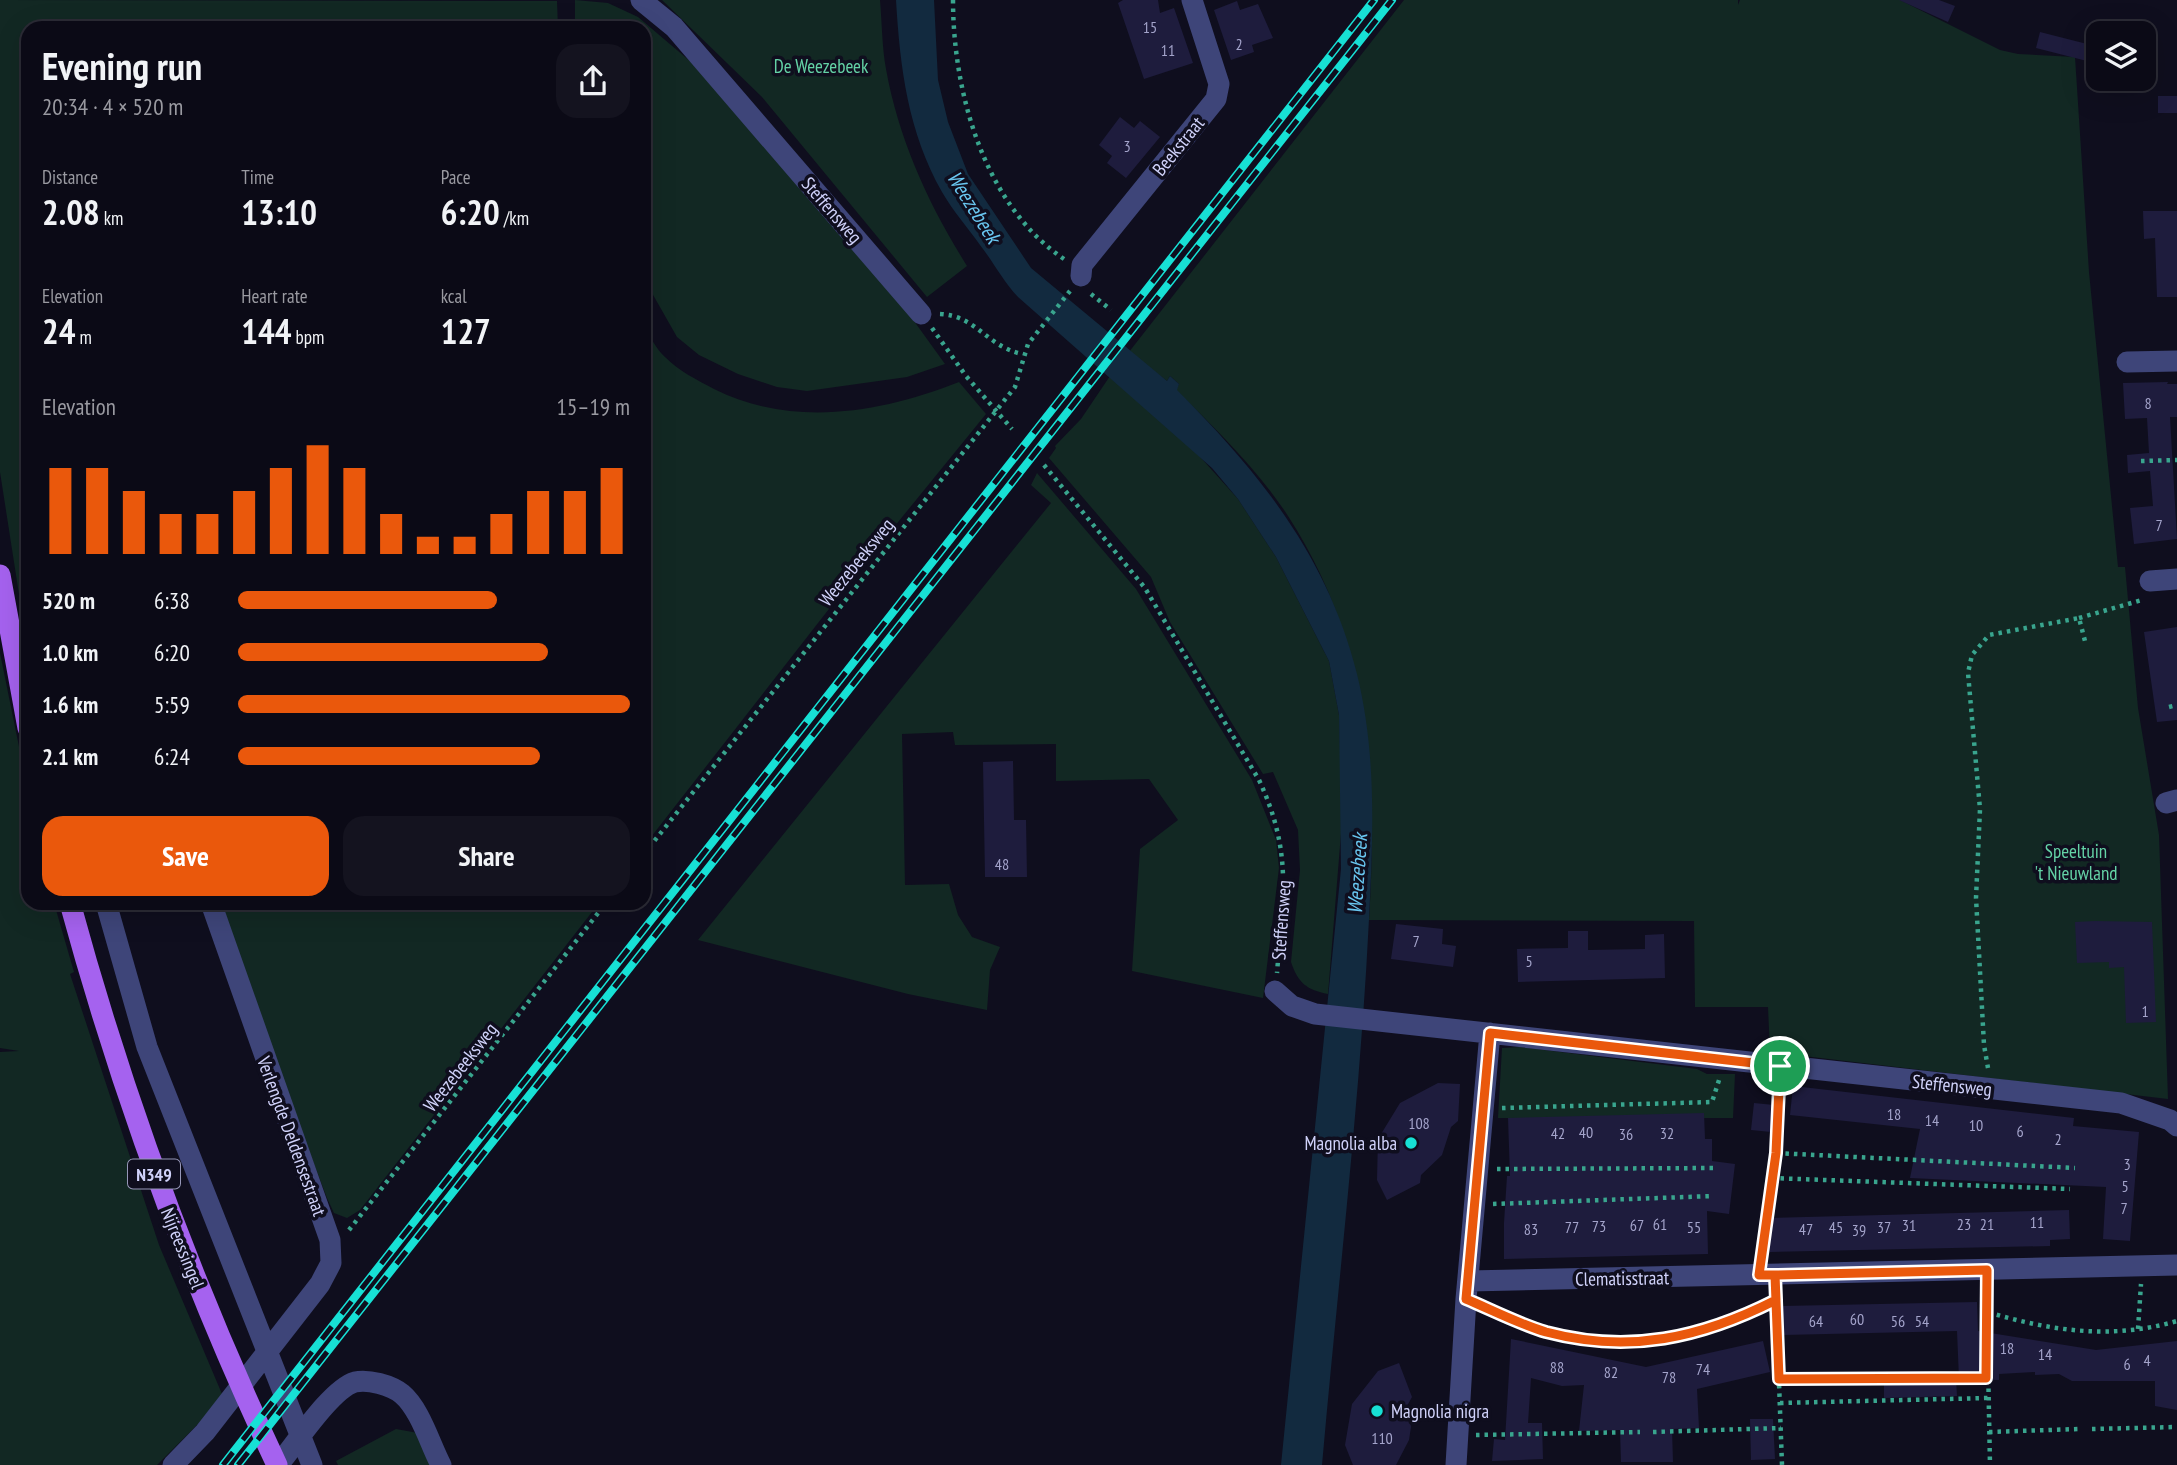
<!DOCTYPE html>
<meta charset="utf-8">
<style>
:root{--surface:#0b0a16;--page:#14131f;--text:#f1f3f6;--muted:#9a9aa1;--line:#2b2b35;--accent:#ea580c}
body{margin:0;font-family:"PT Sans Narrow",sans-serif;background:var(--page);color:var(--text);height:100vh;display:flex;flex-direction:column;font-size:26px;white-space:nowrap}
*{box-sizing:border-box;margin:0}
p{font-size:23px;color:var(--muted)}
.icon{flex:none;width:38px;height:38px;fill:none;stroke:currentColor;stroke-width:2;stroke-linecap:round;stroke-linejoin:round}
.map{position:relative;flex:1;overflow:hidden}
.panel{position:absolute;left:21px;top:21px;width:630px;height:889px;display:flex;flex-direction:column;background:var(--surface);border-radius:21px;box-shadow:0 7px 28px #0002,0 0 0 2px var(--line)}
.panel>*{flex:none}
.buttons{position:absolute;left:2086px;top:21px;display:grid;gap:14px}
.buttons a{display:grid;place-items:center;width:70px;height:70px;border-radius:14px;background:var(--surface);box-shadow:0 7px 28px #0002,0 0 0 2px var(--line);font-size:35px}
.pin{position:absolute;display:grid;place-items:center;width:60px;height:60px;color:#fff;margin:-30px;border:4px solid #fff;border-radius:50%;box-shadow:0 2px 7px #0007}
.round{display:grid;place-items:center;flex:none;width:74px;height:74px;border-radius:21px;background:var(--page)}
.headline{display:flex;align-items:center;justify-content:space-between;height:119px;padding:0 21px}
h1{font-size:38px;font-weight:800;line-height:52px}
.stats{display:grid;grid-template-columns:repeat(3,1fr);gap:10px;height:119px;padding:7px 21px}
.stats div{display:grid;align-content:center}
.stats b{font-size:35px;font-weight:800}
.stats small{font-size:19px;font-weight:400}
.stats p{font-size:19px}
.chart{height:196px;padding:14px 21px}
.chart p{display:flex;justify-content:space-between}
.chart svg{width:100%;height:126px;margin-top:7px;stroke:var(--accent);stroke-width:6}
.action{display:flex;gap:14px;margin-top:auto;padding:14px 21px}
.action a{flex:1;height:80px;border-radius:21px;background:var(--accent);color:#fff;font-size:28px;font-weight:800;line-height:80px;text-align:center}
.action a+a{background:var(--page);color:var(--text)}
ul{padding:0 21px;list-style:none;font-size:23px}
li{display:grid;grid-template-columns:112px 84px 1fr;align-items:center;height:52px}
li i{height:18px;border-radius:9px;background:var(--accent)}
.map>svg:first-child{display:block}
</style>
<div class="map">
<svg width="2177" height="1465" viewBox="0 0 2177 1465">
<rect width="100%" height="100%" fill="#0f0e1e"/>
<!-- green -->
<path fill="#122823" d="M 0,0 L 557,1 L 558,28 L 28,28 L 28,652 L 0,472 Z
M 575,0 L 608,3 L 638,17 L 691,62 L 901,303 L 945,364 L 907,377 L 807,391 L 777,387 L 738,374 L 699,355 L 677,337 L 644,279 L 644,28 L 575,28 Z
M 662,0 L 880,0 C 882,23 882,47 886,69 C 899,141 929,205 967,266 L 927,297 L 762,97 Z
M 1404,0 L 1738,0 L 1738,5 L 1740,0 L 1900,0 L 2000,50 L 2018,54 L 2075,57 L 2089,272 L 2118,567 L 2125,567 L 2138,708 L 2159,835 L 2168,1099 L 1770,1052 L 1768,1007 L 1695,1007 L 1694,921 L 1369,920 C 1378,776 1369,641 1288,516 C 1259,471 1214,427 1176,390 L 1179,384 L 1170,376 L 1167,381 L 1129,352 Z
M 644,326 C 650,336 656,349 665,357 C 679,371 697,380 714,389 C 793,428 880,413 959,382 L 986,414 L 868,559 L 644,846 Z
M 1110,376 L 1193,449 L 1238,499 L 1276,557 L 1329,661 L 1339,715 L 1342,821 L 1328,994 C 1307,990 1298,983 1291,962 L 1300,870 L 1298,830 L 1273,772 L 1263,774 L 1170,622 L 1151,577 L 1049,458 L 1056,448 L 1055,446 L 1081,419 Z
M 1037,473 L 1136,589 L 1252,780 L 1276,840 L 1279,868 L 1263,998 L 1132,971 L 1140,849 L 1178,820 L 1149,779 L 1056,781 L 1056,744 L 955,745 L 953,732 L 902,734 L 905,885 L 949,884 L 958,915 L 972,937 L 1000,947 L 990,970 L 987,1010 L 908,994 L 698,940 L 1051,503 L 1031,485 Z
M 0,653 L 28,791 L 28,903 L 54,903 L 74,972 L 70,974 L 159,1245 L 222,1394 L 199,1423 L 157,1465 L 0,1465 L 0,1052 L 19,1051 L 0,1048 Z
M 222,903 L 599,903 L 360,1210 L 347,1218 L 334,1213 L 327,1198 L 253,1004 Z
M 1520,1047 L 1697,1069 L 1707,1074 L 1735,1074 L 1733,1118 L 1498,1118 L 1502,1048 Z
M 396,1429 L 418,1433 L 434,1465 L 338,1465 L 336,1461 Z"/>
<!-- water -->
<path fill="#122a3f" d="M 896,0 L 934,0 L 938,80 L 948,122 L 968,174 L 1031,268 L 1167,381 L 1170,376 L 1179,384 L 1177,390 C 1259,472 1328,557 1357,674 C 1377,755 1373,837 1369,919 C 1360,1101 1338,1283 1322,1465 L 1281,1465 L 1341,869 L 1339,715 L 1329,661 L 1276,557 L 1238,499 L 1212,468 L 1018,297 C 1003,281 994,263 980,245 C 968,228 953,211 942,192 C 908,132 900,68 896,0 Z"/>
<!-- building -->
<path fill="#1e1c3d" d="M 1123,0 L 1158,0 L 1160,13 L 1174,8 L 1193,63 L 1144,79 L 1118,3 Z
M 1899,0 L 1939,0 L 1955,6 L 1948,22 Z
M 1237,1 L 1240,10 L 1258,4 L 1273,38 L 1252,45 L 1254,52 L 1231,60 L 1214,10 Z
M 2040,32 L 2091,45 L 2087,61 L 2036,48 Z
M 2158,96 L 2177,96 L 2177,113 L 2158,113 Z
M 1120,117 L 1134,128 L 1140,121 L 1160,137 L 1126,178 L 1107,163 L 1112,156 L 1099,145 Z
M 2143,211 L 2177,211 L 2177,297 L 2157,297 L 2155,238 L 2144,239 Z
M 2168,382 L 2167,384 L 2177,384 L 2177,417 L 2170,417 L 2177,539 L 2134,544 L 2130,508 L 2153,506 L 2150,471 L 2128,473 L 2127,455 L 2149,453 L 2147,418 L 2125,419 L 2123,383 Z
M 2177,627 L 2177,720 L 2157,722 L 2144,632 Z
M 1013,761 L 1014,820 L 1026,820 L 1027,877 L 985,877 L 983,762 Z
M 2095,921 L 2152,922 L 2156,1022 L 2126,1023 L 2124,967 L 2109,968 L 2109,962 L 2077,963 L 2075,922 Z
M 1396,924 L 1443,929 L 1442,944 L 1456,946 L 1453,967 L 1391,959 Z
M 1568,931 L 1588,931 L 1588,950 L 1645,949 L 1645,935 L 1664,934 L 1665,978 L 1518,982 L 1517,949 L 1568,948 Z
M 1438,1083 L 1460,1084 L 1458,1121 L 1451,1127 L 1442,1155 L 1421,1175 L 1420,1183 L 1387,1200 L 1377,1180 L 1378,1139 L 1400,1103 Z
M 1793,1086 L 2074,1118 L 2073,1126 L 2139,1132 L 2130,1241 L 2103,1239 L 2106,1187 L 1910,1178 L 1920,1129 L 1790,1115 Z
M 1754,1103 L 1774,1105 L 1771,1132 L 1751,1130 Z
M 1704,1113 L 1705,1139 L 1712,1139 L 1712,1161 L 1735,1164 L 1729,1214 L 1707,1211 L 1708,1254 L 1504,1259 L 1504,1223 L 1507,1176 L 1510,1176 L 1508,1118 Z
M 2069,1210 L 2070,1239 L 2050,1240 L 2050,1246 L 1770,1252 L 1769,1218 Z
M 1977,1302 L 1978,1331 L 2096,1350 L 2177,1341 L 2177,1410 L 2155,1406 L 2155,1381 L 2072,1381 L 2059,1374 L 2035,1375 L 2035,1372 L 1999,1374 L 1999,1380 L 1959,1379 L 1957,1331 L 1783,1335 L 1782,1306 Z
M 1511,1339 L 1646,1367 L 1763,1341 L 1770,1372 L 1697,1389 L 1699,1428 L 1672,1429 L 1673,1462 L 1621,1462 L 1620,1430 L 1579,1431 L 1584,1385 L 1562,1386 L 1531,1378 L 1528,1423 L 1542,1423 L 1543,1459 L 1492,1461 L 1494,1439 L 1505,1440 Z
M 1399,1363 L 1412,1397 L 1407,1406 L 1411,1427 L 1409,1440 L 1396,1465 L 1353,1465 L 1345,1445 L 1352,1404 L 1378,1371 Z
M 1956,1379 L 1957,1396 L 1884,1398 L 1884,1381 Z
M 1750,1419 L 1773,1419 L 1775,1459 L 1751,1460 Z"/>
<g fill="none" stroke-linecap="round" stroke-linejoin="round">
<!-- path -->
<path stroke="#39a58e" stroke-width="4.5" stroke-dasharray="3.5 5" stroke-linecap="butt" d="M 953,0 C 953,92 984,205 1064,259
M 1091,294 L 1111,310
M 940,314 C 977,316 986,346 1022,354
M 932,328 L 966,376 L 1012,429
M 2141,461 L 2177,460
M 1044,465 L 1145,588 L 1259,780 C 1293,853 1283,897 1277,973
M 2079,618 L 2142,600
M 2169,707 L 2177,705
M 644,854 L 1015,387 L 1028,344 L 1070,291
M 1988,1068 L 1984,1045 L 1976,898 L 1980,809 L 1968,673 L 1972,655 L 1989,635 L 2079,618 L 2086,645
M 1779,1086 L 1776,1153 L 2075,1168
M 1502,1108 L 1712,1102 L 1720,1077
M 1497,1169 L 1716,1168
M 1772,1178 L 2070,1189
M 1493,1204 L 1713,1196
M 349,1230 L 606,903
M 1762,1253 L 1776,1153
M 1987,1288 L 1987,1312 C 2052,1331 2111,1340 2177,1321
M 1776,1300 L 1782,1465
M 1486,1308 C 1506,1316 1526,1326 1547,1332 C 1630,1354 1701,1338 1776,1300 L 1776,1293
M 1987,1312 L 1990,1465
M 2138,1329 L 2141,1284
M 1779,1379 L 1986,1378
M 1780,1403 L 1988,1398
M 2092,1429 L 2177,1427
M 1653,1432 L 1781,1428
M 1989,1432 L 2078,1429
M 1476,1435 L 1640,1432"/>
<!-- minor -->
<path stroke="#3e4579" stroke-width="21" d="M 641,0 L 674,27 L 921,314
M 1081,276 L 1082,265 L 1216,99 L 1219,84 L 1192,0
M 2127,362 L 2177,361
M 2150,581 L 2177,579
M 2166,803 L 2177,800
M 106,903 L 147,1047 L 312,1465
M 1275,991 L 1292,1006 L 1315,1014 L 2121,1103 L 2170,1120 L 2177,1126
M 1469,1281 L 2177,1265
M 173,1465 L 205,1432 L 320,1284 L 331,1263 L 330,1240 L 211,903
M 278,1465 C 295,1445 331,1389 355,1382 C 368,1379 391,1385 402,1394 C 420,1409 430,1444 441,1465
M 1456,1465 L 1466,1299 L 1490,1033"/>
<!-- major -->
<path stroke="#a562ef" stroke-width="21" d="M 0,575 L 28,728
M 70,903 C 123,1098 191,1282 277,1465"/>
<!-- rail casing -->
<g stroke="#17e0d5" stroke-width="8">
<path id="rail" d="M 223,1465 L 1374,0
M 238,1465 L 1392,0"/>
</g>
<!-- rail -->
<use href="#rail" stroke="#0f0e1e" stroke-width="5" stroke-dasharray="16" stroke-linecap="butt"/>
</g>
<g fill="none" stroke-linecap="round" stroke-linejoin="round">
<!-- route casing -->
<g stroke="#fff" stroke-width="14">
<path id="route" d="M 1780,1066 L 1490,1033 L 1466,1299 C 1492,1310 1519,1324 1546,1332 C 1629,1354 1701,1338 1776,1300 L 1775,1275 L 1987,1270 L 1986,1378 L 1779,1379 L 1775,1275 L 1759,1275 L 1776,1153 L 1780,1066"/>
</g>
<!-- route -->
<use href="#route" stroke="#ea580c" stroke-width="9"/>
</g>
<!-- markers -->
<g fill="#17e0d5" stroke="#0f0e1e" stroke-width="2.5">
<circle cx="1411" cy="1143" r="7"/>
<circle cx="1377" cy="1411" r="7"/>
</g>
<g text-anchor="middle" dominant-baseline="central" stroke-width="7" stroke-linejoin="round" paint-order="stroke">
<!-- number labels -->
<g font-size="16" fill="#a4a4cb">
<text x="1150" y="27">15</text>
<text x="1239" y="44">2</text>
<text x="1168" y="50">11</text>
<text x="1127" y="146">3</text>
<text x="2148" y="403">8</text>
<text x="2159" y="525">7</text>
<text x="1002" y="864">48</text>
<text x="1416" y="941">7</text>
<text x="1529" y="961">5</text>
<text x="2145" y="1011">1</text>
<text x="1894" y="1114">18</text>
<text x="1932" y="1120">14</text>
<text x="1419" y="1123">108</text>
<text x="1976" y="1125">10</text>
<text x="2020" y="1131">6</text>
<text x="1586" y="1132">40</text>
<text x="1558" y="1133">42</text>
<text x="1667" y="1133">32</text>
<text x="1626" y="1134">36</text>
<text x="2058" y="1139">2</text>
<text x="2127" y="1164">3</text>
<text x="2125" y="1186">5</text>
<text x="2124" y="1208">7</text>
<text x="2037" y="1222">11</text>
<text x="1660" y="1224">61</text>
<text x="1964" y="1224">23</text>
<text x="1987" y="1224">21</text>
<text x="1637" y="1225">67</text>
<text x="1909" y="1225">31</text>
<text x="1599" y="1226">73</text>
<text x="1572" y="1227">77</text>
<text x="1694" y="1227">55</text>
<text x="1836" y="1227">45</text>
<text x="1884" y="1227">37</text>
<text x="1531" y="1229">83</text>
<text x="1806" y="1229">47</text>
<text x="1859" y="1230">39</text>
<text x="1857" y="1319">60</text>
<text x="1816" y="1321">64</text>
<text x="1898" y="1321">56</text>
<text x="1922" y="1321">54</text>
<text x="2007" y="1348">18</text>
<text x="2045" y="1354">14</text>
<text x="2147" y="1360">4</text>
<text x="2127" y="1364">6</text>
<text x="1557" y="1367">88</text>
<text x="1703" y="1369">74</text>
<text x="1611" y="1372">82</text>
<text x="1669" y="1377">78</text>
<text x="1382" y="1438">110</text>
</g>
<!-- shield labels -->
<rect fill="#0f0e1e" stroke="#9697b8" stroke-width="2" x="128" y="1159.5" width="52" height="29" rx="5"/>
<g font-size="18" font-weight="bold" fill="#d0d2fa">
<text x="154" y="1174">N349</text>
</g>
<!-- park labels -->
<g font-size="19" fill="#64d2a6" stroke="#0f0e1e">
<text x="821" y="66">De Weezebeek</text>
<text x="2076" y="851">Speeltuin<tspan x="2076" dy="22">'t Nieuwland</tspan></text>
</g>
<!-- street labels -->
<g font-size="19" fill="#d0d2fa" stroke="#0f0e1e">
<text transform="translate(1178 146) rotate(-51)">Beekstraat</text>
<text transform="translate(832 210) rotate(49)">Steffensweg</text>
<text transform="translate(856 562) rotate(-51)">Weezebeeksweg</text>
<text transform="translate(1281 920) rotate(-86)">Steffensweg</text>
<text transform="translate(460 1067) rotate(-52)">Weezebeeksweg</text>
<text transform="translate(1952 1085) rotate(6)">Steffensweg</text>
<text transform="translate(292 1136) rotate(70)">Verlengde Deldensestraat</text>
<text transform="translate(183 1248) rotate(68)">Nijreessingel</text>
<text transform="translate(1622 1278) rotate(-1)">Clematisstraat</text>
</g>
<!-- poi labels -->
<g font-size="19" fill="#d0d2fa" stroke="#0f0e1e" text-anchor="end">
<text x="1397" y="1143">Magnolia alba</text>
<text x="1391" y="1411" text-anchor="start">Magnolia nigra</text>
</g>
<!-- water labels -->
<g font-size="21" font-style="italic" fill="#69c6f0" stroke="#0f0e1e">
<text transform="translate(974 207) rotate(58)">Weezebeek</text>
<text transform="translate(1357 874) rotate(-86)">Weezebeek</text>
</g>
</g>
</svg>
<div class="buttons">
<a><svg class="icon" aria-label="layers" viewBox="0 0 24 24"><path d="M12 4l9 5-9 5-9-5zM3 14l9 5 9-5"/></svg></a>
</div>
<div class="pin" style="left:1780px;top:1066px;background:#1e9e55"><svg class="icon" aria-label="arrive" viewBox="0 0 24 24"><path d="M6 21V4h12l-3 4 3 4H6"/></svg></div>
<section class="panel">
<div class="headline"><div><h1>Evening run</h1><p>20:34 · 4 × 520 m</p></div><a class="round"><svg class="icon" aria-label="share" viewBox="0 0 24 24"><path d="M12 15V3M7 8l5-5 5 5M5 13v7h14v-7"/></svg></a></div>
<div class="stats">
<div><p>Distance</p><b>2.08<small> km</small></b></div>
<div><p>Time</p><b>13:10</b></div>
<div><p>Pace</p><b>6:20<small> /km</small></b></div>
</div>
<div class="stats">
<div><p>Elevation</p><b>24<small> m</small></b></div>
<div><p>Heart rate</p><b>144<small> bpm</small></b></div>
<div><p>kcal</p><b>127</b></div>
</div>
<div class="chart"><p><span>Elevation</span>15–19 m</p>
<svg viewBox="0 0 160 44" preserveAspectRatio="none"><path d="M5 44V14M15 44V14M25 44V22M35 44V30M45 44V30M55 44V22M65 44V14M75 44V6M85 44V14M95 44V30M105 44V38M115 44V38M125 44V30M135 44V22M145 44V22M155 44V14"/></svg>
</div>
<ul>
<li><b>520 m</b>6:38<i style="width:66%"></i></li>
<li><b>1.0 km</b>6:20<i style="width:79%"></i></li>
<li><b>1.6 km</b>5:59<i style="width:100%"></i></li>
<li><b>2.1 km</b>6:24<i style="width:77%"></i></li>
</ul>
<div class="action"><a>Save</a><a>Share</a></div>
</section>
</div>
